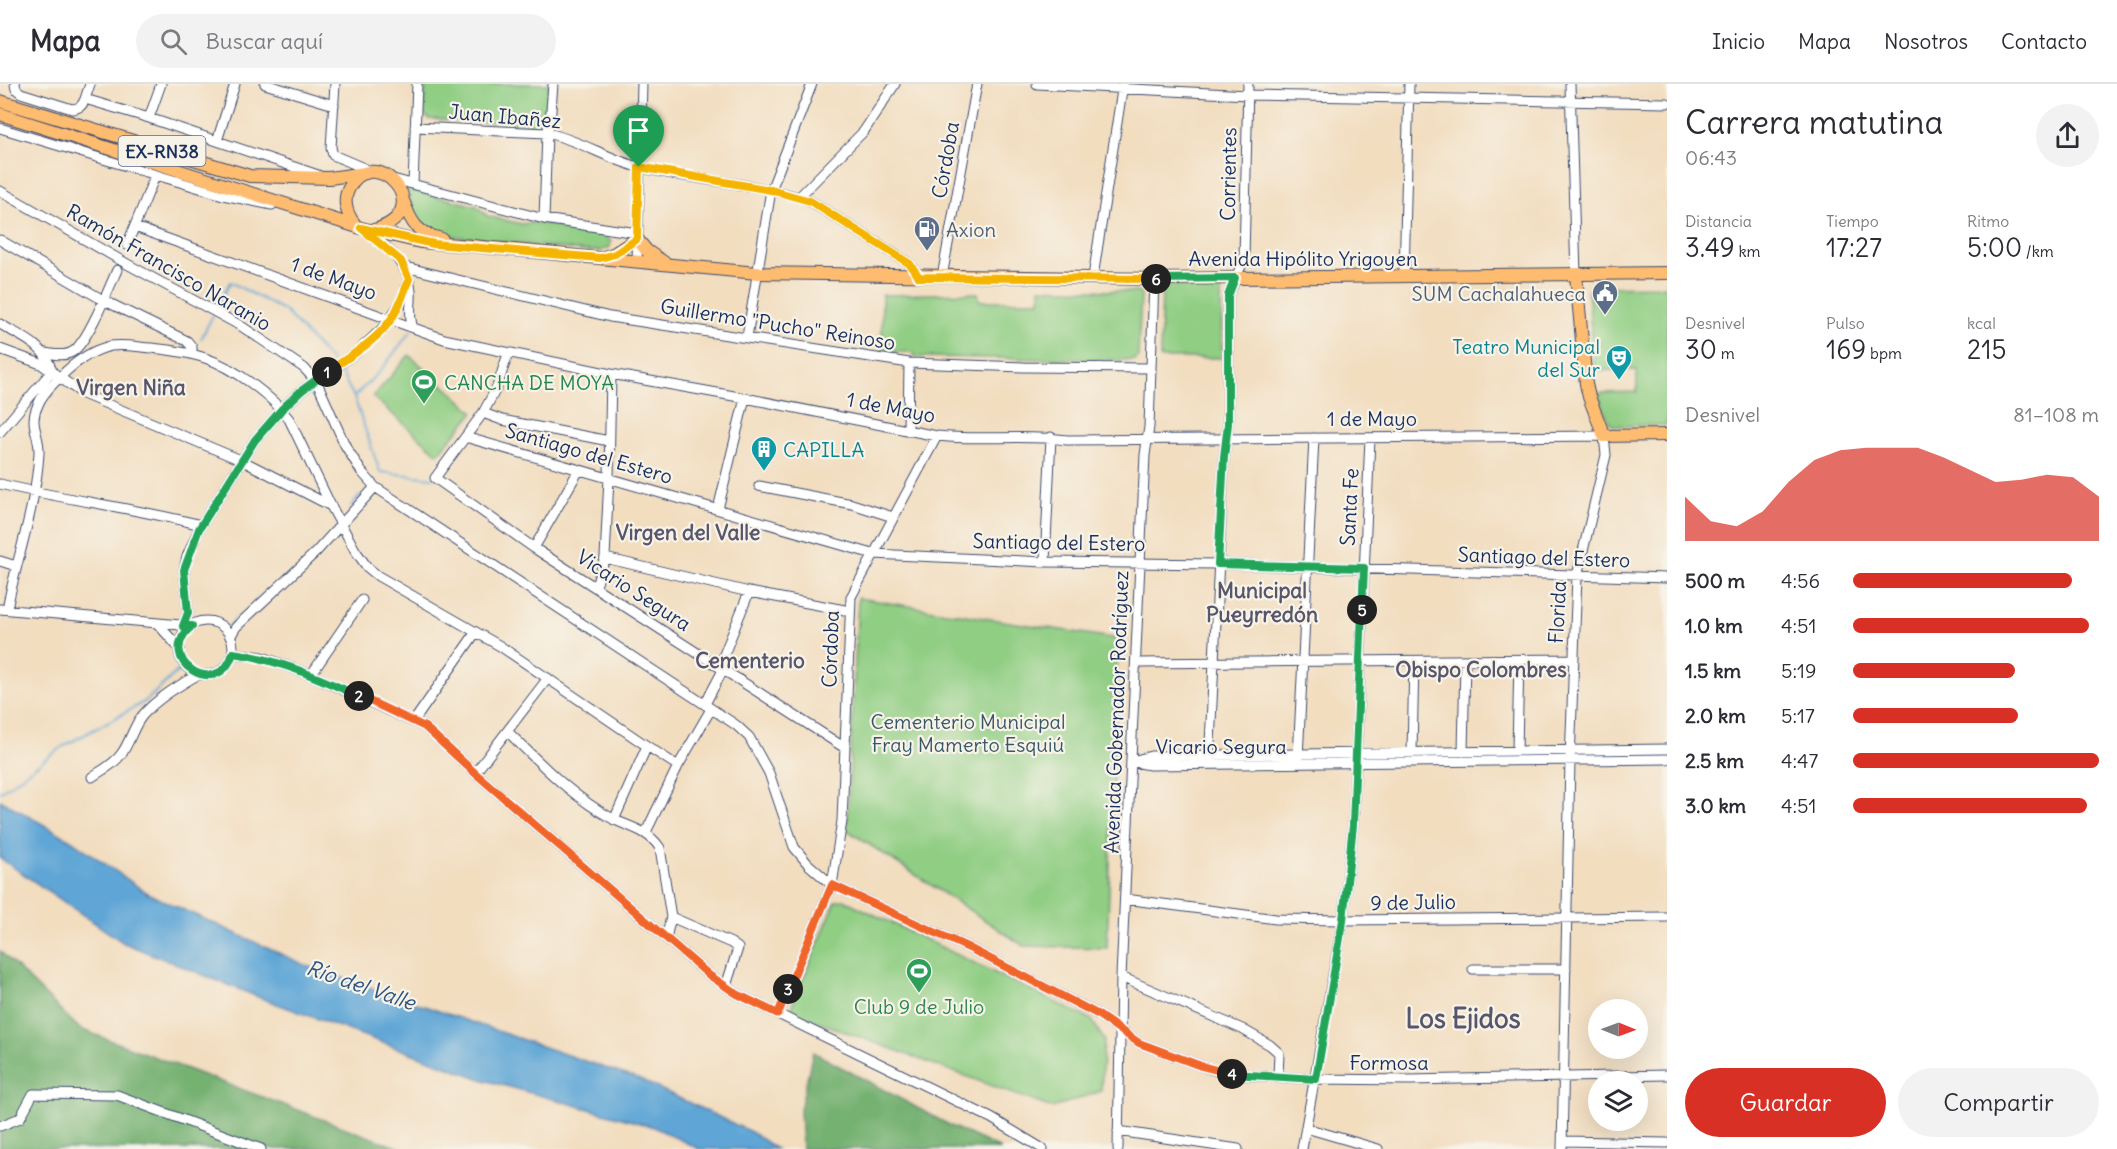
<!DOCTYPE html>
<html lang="es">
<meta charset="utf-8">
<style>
:root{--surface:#fff;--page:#f2f2f3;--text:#2b2b33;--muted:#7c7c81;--line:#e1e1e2;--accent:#d93025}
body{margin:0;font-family:Delius,sans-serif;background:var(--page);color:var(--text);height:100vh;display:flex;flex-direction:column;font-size:22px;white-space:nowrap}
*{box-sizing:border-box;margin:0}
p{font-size:20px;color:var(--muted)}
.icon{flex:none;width:33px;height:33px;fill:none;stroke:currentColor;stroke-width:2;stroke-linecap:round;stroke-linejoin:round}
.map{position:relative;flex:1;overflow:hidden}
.details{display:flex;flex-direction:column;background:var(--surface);width:450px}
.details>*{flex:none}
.needle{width:39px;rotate:91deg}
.tools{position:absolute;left:1588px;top:915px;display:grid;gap:12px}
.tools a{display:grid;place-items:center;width:60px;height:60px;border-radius:50%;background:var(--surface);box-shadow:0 6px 24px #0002;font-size:30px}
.pin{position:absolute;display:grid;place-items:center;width:51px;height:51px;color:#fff;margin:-62px -26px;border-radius:50% 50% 50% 0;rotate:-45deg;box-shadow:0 0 6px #0007}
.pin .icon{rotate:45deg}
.km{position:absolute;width:30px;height:30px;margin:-15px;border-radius:50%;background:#222;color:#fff;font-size:16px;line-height:30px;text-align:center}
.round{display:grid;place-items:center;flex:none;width:63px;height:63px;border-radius:32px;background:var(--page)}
.headline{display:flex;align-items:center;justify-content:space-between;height:102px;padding:0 18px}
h1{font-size:33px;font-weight:600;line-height:45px}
.metrics{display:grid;grid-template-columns:repeat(3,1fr);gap:9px;height:102px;padding:6px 18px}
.metrics div{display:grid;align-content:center}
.metrics b{font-size:26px;font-weight:600}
.metrics small{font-size:16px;font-weight:400}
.metrics p{font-size:16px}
.chart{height:168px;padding:12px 18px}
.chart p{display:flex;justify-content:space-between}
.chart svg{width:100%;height:108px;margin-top:6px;fill:var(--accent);opacity:.7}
.cta{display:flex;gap:12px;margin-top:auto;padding:12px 18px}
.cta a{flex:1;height:69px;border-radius:36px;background:var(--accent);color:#fff;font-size:24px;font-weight:600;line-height:69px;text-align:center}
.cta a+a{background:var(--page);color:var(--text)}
ul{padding:0 18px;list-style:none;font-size:20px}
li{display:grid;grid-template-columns:96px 72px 1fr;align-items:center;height:45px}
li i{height:15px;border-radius:8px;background:var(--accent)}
header{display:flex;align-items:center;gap:36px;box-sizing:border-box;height:84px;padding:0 30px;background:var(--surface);border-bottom:2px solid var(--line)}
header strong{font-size:28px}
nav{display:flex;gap:33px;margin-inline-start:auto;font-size:21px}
.search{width:420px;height:54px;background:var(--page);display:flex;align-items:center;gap:15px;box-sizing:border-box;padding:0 21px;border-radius:33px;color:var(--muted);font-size:22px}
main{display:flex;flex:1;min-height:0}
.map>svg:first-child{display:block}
</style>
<header>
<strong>Mapa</strong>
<div class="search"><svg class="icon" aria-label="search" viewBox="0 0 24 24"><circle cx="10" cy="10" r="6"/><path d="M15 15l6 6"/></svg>Buscar aquí</div>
<nav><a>Inicio</a><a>Mapa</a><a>Nosotros</a><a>Contacto</a></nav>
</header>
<main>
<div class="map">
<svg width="1667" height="1065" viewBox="0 0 1667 1065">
<rect width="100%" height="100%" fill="#f7f3e8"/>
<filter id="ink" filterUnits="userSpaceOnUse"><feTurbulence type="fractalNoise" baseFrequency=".0167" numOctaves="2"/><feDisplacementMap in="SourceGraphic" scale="12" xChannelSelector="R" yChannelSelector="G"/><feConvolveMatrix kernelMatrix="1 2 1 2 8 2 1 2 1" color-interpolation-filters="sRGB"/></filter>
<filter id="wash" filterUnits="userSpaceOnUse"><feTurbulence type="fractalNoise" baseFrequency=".008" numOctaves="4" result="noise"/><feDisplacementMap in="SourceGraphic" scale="24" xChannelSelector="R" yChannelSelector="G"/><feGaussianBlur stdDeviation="1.35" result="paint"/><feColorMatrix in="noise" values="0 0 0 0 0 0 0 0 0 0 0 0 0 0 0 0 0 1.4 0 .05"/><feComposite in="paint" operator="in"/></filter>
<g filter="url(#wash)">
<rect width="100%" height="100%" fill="#f2ddbf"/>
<!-- green -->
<path fill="#90ce83" stroke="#567e70" stroke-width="1.5" d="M 425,0 L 549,0 L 547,36 L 541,41 L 429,35 L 424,30 Z
M 406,105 L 477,122 L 487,132 L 522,140 L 537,138 L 602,151 L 611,157 L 610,163 L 601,167 L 584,167 L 451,152 C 416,143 417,137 406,105 Z
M 1167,201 L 1215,201 L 1221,206 L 1222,274 L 1160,274 L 1162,206 Z
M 1667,202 L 1667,341 L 1615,342 L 1609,338 L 1598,309 L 1637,308 L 1637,286 L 1594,286 L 1588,207 L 1592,203 Z
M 1040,204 L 1136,208 L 1141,210 L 1138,272 L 1136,276 L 916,273 L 912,268 L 882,268 L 882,211 L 978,209 L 980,217 L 1040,217 Z
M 409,271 L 474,328 L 438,370 L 373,313 Z
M 858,514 L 1118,555 L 1107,864 L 1024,862 L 847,746 Z
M 844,816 L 1092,936 L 1104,956 L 1101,1007 L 1052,1024 L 794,929 L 792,921 L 836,817 Z"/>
<!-- forest -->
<path fill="#74b171" stroke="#487068" stroke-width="1.5" d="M 0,867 L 80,945 L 402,1065 L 0,1065 Z
M 813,968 L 951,1042 L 1001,1065 L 802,1065 L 800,1026 Z"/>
<!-- water -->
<path fill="#5fa6d6" stroke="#3d6a9a" stroke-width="1.5" d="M 0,716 L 71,756 L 147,809 L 305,881 L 643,997 L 751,1048 L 776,1065 L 699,1065 L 654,1043 L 484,996 L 258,913 L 124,859 L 0,774 Z"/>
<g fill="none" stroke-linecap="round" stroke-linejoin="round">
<!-- stream -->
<path stroke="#5fa6d6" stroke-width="2" d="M 218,222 L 230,198 L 285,227 L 332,278
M 201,255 L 213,231
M 340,287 L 354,313 L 380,388 L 433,394
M 354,313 L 381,286 L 411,247
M 350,423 L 360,412
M 229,542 L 268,506
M 0,708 L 62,663 L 146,617 L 182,583"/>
</g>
</g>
<g filter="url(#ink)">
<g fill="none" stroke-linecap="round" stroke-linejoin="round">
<!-- minor casing -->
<g stroke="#3b496d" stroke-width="11">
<path id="minor" d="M 15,0 L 16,5 L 21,9 L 72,25 C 80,24 82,22 85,15 L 149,34 L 318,91
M 265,0 L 334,21
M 335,0 L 331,64 L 333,71 L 373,88
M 1037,0 L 1248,11 L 1667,19
M 1570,0 L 1576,191
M 85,15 L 90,0
M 149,34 L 161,0
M 415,43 L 547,49 C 579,56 606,74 638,83 C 695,97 755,98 810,117 L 910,180 L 919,193
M 0,44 L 223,111 L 272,121
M 217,57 L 235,0
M 393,95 L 544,135 L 637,149
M 413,100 L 417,0
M 0,107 L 129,181 L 241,242 L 304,284 L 315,296 L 320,305 L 345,361 L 361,387 L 375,403 L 736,641 L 749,653 L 769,689 L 794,763 L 808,780 L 832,801 L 969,864 L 1097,930 L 1139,959 L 1201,982 L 1224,989 L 1243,991 L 1316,995 L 1410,996 L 1667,991
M 799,113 L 864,47 L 895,0
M 544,135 L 547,49 L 550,39 L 553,0
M 135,143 L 444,255 L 611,290 L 745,314 L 937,352 C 980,357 1024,350 1067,356 L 1604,352 L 1606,371 L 1577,492 L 1570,676 L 1562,1065
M 362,145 C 384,162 409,177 411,207 C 412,220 408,231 413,244
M 0,156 L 103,216 L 187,257 L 192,263 L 192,270
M 127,161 L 155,92
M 637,178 L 642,0
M 405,183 L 610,233 L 909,279 L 1024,283 L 1151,284
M 1404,192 L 1409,0
M 942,193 L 977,0
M 1093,193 L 1123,0
M 0,240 C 23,254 44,260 52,287
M 747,253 L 771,106 L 812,0
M 0,265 L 41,280 L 83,310 L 243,377 L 331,422 L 355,466 L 367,483 L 378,492 L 500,562 L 647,662 L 678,682
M 45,269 C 53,270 64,273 72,268 C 87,260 109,204 117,186
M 508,270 L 497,303 L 483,329 L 435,394 L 534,464 L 845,664
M 483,329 L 502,336 L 609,357
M 908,347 L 909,279
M 0,348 L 52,287
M 465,353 L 873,470 L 1045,478 L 1218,480 L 1667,494
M 0,400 C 67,416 135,424 201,441
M 759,402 L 852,420 L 893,433
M 718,425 L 745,314
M 534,464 L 579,386
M 605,474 L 749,508 L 850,527
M 0,477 L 16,482
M 1045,478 L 1051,353
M 596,502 L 605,474 L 609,394 L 611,290
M 0,525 L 192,542
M 7,525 C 17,473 36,422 39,369 C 40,350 28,341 38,321 C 42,310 52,301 60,293 C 73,280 92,266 111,262 C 124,260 138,263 151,264 C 170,266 188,268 205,274 C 233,283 271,311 289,335 L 331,422
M179 564a27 27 0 1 1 54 0a27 27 0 1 1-54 0Z
M 157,539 L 180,565
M 183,542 L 188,529 L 184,486 L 187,473 L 199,445 L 255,356 L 282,325 L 301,307 L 357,268 L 384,243 L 400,220 L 409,195
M 230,553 L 236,543 L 316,468 L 375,403
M 233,569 L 262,573 L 311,591 L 425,643 L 475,689 L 709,891 L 737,910 L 991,1034 L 1043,1065
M 1136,579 L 1574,575
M 719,583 L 749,508
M 311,591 L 362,516
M 705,620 L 723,586
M 414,637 L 476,548
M 508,648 C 541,680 572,713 613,735 C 631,744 648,746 660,764 L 671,833 L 666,854
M 1517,667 L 1519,576
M 1412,668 L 1414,577
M 1463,668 L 1465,577
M 1298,674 L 1314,354
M 1132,677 L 1151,672 L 1667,665
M 1134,678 L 1150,681 L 1667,675
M 1209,680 L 1224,373 L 1228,340 L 1228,212 L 1244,175 L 1248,0
M 475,689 L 548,594
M 92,693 C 102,686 115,680 122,669 C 130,658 133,643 142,632 C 156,615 180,601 199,590
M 614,736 L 647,662
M 646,748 L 678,682 L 711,625
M 1125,815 L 1276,835 L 1343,836 L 1667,833
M 671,833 L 731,859 L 738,864 L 726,902
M 1473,885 L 1566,885
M 1121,893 L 1242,945 L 1270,961 L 1279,969 L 1278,993
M 778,930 L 832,801 L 842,737 L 851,513 L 937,352
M 0,1042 L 20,1034 L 33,1010 L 117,1011 L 261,1065
M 1306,1044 L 1378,1065
M 1118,1047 L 1238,1065
M 1562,1057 L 1667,1059
M 1118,1065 L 1121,893 L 1145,371 L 1149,343 L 1154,195
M 1302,1065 L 1343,836 L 1353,741 L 1370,354"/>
</g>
<!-- major casing -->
<g stroke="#3b496d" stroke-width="14">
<path id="major" d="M 0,17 L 250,92 L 329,94 L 366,89
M 0,30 L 361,144 L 420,158 L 473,162 L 757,189 L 1154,195 L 1667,189
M 403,116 C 411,139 417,150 442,155
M 356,142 C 347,131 342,117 349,104 C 373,56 441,127 374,146
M 604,173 L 615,169 L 637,155 L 647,167 L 665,179
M 1576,191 L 1586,300 L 1589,313 L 1604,352 L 1667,351"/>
</g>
<!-- minor -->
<use href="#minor" stroke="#fff" stroke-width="9"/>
<!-- major -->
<use href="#major" stroke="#febc70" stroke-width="12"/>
</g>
</g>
<g fill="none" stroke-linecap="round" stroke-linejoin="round" filter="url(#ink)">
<!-- split-1 casing -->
<g stroke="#fff" stroke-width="12">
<path id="split-1" d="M 327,288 C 349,273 377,257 392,234 C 400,222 404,208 409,195 L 401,177 L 361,144 L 434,160 L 600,174 L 615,170 L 637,155 L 639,83"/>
</g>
<!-- split-2 casing -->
<g stroke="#fff" stroke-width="12">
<path id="split-2" d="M 327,288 L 301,307 L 282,325 L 255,356 L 199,445 L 184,486 L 188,529 L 183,542 L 192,542 C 152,575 219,618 233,569 C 278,575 318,594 359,612"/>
</g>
<!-- split-3 casing -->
<g stroke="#fff" stroke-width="12">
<path id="split-3" d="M 359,612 L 425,643 L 475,689 L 709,891 L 737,910 L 778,930 L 788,905"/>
</g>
<!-- split-4 casing -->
<g stroke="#fff" stroke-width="12">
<path id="split-4" d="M 788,905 L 832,801 L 969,864 L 1097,930 L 1139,959 L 1201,982 L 1232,990"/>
</g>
<!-- split-5 casing -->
<g stroke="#fff" stroke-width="12">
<path id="split-5" d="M 1232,990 L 1316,995 L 1343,836 L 1353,741 L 1362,526"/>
</g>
<!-- split-6 casing -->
<g stroke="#fff" stroke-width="12">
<path id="split-6" d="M 1156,195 L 1235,194 L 1228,212 L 1228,340 L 1224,373 L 1218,480 L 1364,484 L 1362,526"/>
</g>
<!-- split-7 casing -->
<g stroke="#fff" stroke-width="12">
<path id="split-7" d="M 639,83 L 771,106 L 810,117 L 910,180 L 919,193 L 1156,195"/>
</g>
<!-- split-1 -->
<use href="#split-1" stroke="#f5b400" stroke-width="8"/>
<!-- split-2 -->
<use href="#split-2" stroke="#22a559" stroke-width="8"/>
<!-- split-3 -->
<use href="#split-3" stroke="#f0652b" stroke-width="8"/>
<!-- split-4 -->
<use href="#split-4" stroke="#f0652b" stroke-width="8"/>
<!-- split-5 -->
<use href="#split-5" stroke="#22a559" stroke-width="8"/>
<!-- split-6 -->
<use href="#split-6" stroke="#22a559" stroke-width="8"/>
<!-- split-7 -->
<use href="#split-7" stroke="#f5b400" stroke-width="8"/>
</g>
<!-- icons -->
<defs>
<g id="fuel-pin" transform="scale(1.35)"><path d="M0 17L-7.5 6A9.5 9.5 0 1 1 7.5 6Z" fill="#5c6f8a" stroke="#f7f3e8"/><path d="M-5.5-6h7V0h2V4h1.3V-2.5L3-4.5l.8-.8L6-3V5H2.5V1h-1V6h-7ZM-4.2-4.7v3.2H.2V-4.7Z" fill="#fff"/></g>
<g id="civic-pin" transform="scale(1.35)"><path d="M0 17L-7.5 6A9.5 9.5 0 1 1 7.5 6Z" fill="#5c6f8a" stroke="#f7f3e8"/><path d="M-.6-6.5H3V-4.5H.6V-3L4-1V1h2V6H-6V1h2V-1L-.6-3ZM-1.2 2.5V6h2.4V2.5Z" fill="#fff"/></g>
<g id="theatre-pin" transform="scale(1.35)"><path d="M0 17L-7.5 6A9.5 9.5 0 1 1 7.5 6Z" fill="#0f9aa8" stroke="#f7f3e8"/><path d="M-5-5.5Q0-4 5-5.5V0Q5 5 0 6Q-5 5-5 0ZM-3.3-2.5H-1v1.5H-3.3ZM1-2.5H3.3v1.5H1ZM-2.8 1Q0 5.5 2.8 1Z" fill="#fff"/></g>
<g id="stadium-pin" transform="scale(1.35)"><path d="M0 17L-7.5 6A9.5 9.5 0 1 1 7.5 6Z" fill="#2e9e5b" stroke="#f7f3e8"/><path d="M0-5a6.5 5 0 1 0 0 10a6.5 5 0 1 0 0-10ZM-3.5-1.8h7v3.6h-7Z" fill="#fff"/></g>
<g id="building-pin" transform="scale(1.35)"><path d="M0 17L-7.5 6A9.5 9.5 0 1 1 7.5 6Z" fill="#0f9aa8" stroke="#f7f3e8"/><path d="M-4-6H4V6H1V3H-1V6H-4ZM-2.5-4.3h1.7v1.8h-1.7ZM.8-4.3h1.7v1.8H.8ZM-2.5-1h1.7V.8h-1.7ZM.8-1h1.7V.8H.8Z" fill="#fff"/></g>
</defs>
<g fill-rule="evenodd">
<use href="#fuel-pin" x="927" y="145"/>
<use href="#civic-pin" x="1605" y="209"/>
<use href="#theatre-pin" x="1619" y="274"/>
<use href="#stadium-pin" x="424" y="298"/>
<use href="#building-pin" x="764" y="365"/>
<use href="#stadium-pin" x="919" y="887"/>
</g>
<g text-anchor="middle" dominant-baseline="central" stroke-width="4.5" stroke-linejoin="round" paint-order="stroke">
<!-- shield labels -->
<rect fill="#f7f3e8" stroke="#5d6a87" stroke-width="1.5" x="118.5" y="52" width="87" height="30" rx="4.5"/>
<g font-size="18" font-weight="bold" fill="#1b2f5e">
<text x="162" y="67">EX-RN38</text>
</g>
<!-- street labels -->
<g font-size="20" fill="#1b2f5e" stroke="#f7f3e8">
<text transform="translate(505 32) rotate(5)">Juan Ibañez</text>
<text transform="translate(945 76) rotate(-80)">Córdoba</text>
<text transform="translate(1228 90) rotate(-89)">Corrientes</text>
<text x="1303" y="174">Avenida Hipólito Yrigoyen</text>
<text transform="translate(169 183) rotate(30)">Ramón Francisco Naranio</text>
<text transform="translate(334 194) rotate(20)">1 de Mayo</text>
<text transform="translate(778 240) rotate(9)">Guillermo "Pucho" Reinoso</text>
<text transform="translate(891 323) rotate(11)">1 de Mayo</text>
<text x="1372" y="334">1 de Mayo</text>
<text transform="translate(589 369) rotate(16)">Santiago del Estero</text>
<text transform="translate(1349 423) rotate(-87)">Santa Fe</text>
<text transform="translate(1059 458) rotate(1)">Santiago del Estero</text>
<text transform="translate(1544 473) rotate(2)">Santiago del Estero</text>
<text transform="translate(634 506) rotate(33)">Vicario Segura</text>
<text transform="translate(1557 528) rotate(-87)">Florida</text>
<text transform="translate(830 565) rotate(-88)">Córdoba</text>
<text transform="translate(1116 628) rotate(-88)">Avenida Gobernador Rodríguez</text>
<text x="1221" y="662">Vicario Segura</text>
<text transform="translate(1413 818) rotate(-1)">9 de Julio</text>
<text x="1389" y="978">Formosa</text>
</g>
<!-- service labels -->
<g font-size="20" fill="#4e5e75" stroke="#f7f3e8" text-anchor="start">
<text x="946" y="145">Axion</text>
<text x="1586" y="209" text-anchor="end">SUM Cachalahueca</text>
</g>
<!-- culture labels -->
<g font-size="20" fill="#0d838f" stroke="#f7f3e8" text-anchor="end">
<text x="1600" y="262">Teatro Municipal<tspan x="1600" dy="23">del Sur</tspan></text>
<text x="783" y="365" text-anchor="start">CAPILLA</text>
</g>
<!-- leisure labels -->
<g font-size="20" fill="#27864d" stroke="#f7f3e8" text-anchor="start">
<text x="444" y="298">CANCHA DE MOYA</text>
<text x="919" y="922" text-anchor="middle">Club 9 de Julio</text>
</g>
<!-- park labels -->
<g font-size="20" fill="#385767" stroke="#f7f3e8">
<text x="968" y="637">Cementerio Municipal<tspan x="968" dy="23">Fray Mamerto Esquiú</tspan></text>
</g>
<!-- neighbourhood labels -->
<g font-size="21" font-weight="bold" fill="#58566c" stroke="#f7f3e8">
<text x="131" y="303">Virgen Niña</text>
<text x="688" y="448">Virgen del Valle</text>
<text x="1262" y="506">Municipal<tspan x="1262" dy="24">Pueyrredón</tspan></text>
<text x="750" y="576">Cementerio</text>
<text x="1481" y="585">Obispo Colombres</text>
</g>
<!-- water labels -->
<g font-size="21" font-style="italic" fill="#2f5382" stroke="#f7f3e8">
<text transform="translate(361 901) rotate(19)">Río del Valle</text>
</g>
<!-- district labels -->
<g font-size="26" font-weight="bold" fill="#58566c" stroke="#f7f3e8">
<text x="1463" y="934">Los Ejidos</text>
</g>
</g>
</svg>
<div class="tools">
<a><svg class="needle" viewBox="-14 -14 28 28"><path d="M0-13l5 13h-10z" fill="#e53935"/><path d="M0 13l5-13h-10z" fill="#7c7c81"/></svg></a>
<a><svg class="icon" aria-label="layers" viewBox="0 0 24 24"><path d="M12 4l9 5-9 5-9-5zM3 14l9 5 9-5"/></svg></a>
</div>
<div class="pin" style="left:639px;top:83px;background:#1e9e55"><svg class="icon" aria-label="arrive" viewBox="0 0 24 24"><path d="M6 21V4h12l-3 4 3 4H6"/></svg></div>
<b class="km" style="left:327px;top:288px">1</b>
<b class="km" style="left:359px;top:612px">2</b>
<b class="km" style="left:788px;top:905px">3</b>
<b class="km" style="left:1232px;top:990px">4</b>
<b class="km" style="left:1362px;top:526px">5</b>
<b class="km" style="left:1156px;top:195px">6</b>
</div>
<section class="details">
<div class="headline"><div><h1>Carrera matutina</h1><p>06:43</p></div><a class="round"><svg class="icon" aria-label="share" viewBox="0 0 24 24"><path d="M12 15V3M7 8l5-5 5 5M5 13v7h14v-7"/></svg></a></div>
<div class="metrics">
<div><p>Distancia</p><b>3.49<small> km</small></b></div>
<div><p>Tiempo</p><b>17:27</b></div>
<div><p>Ritmo</p><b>5:00<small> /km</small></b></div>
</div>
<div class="metrics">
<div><p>Desnivel</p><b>30<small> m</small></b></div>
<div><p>Pulso</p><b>169<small> bpm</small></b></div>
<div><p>kcal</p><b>215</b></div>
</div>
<div class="chart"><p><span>Desnivel</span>81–108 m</p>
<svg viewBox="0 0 160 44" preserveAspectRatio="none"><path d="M0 44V26L10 36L20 38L30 32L40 20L50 11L60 7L70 6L80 6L90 6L100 10L110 15L120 20L130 19L140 17L150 18L160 26V44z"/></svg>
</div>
<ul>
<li><b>500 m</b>4:56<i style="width:89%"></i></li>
<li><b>1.0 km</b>4:51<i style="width:96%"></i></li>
<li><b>1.5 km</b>5:19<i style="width:66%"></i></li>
<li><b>2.0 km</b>5:17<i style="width:67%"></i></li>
<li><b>2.5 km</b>4:47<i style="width:100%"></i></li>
<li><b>3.0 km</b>4:51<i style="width:95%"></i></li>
</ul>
<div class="cta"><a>Guardar</a><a>Compartir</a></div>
</section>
</main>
